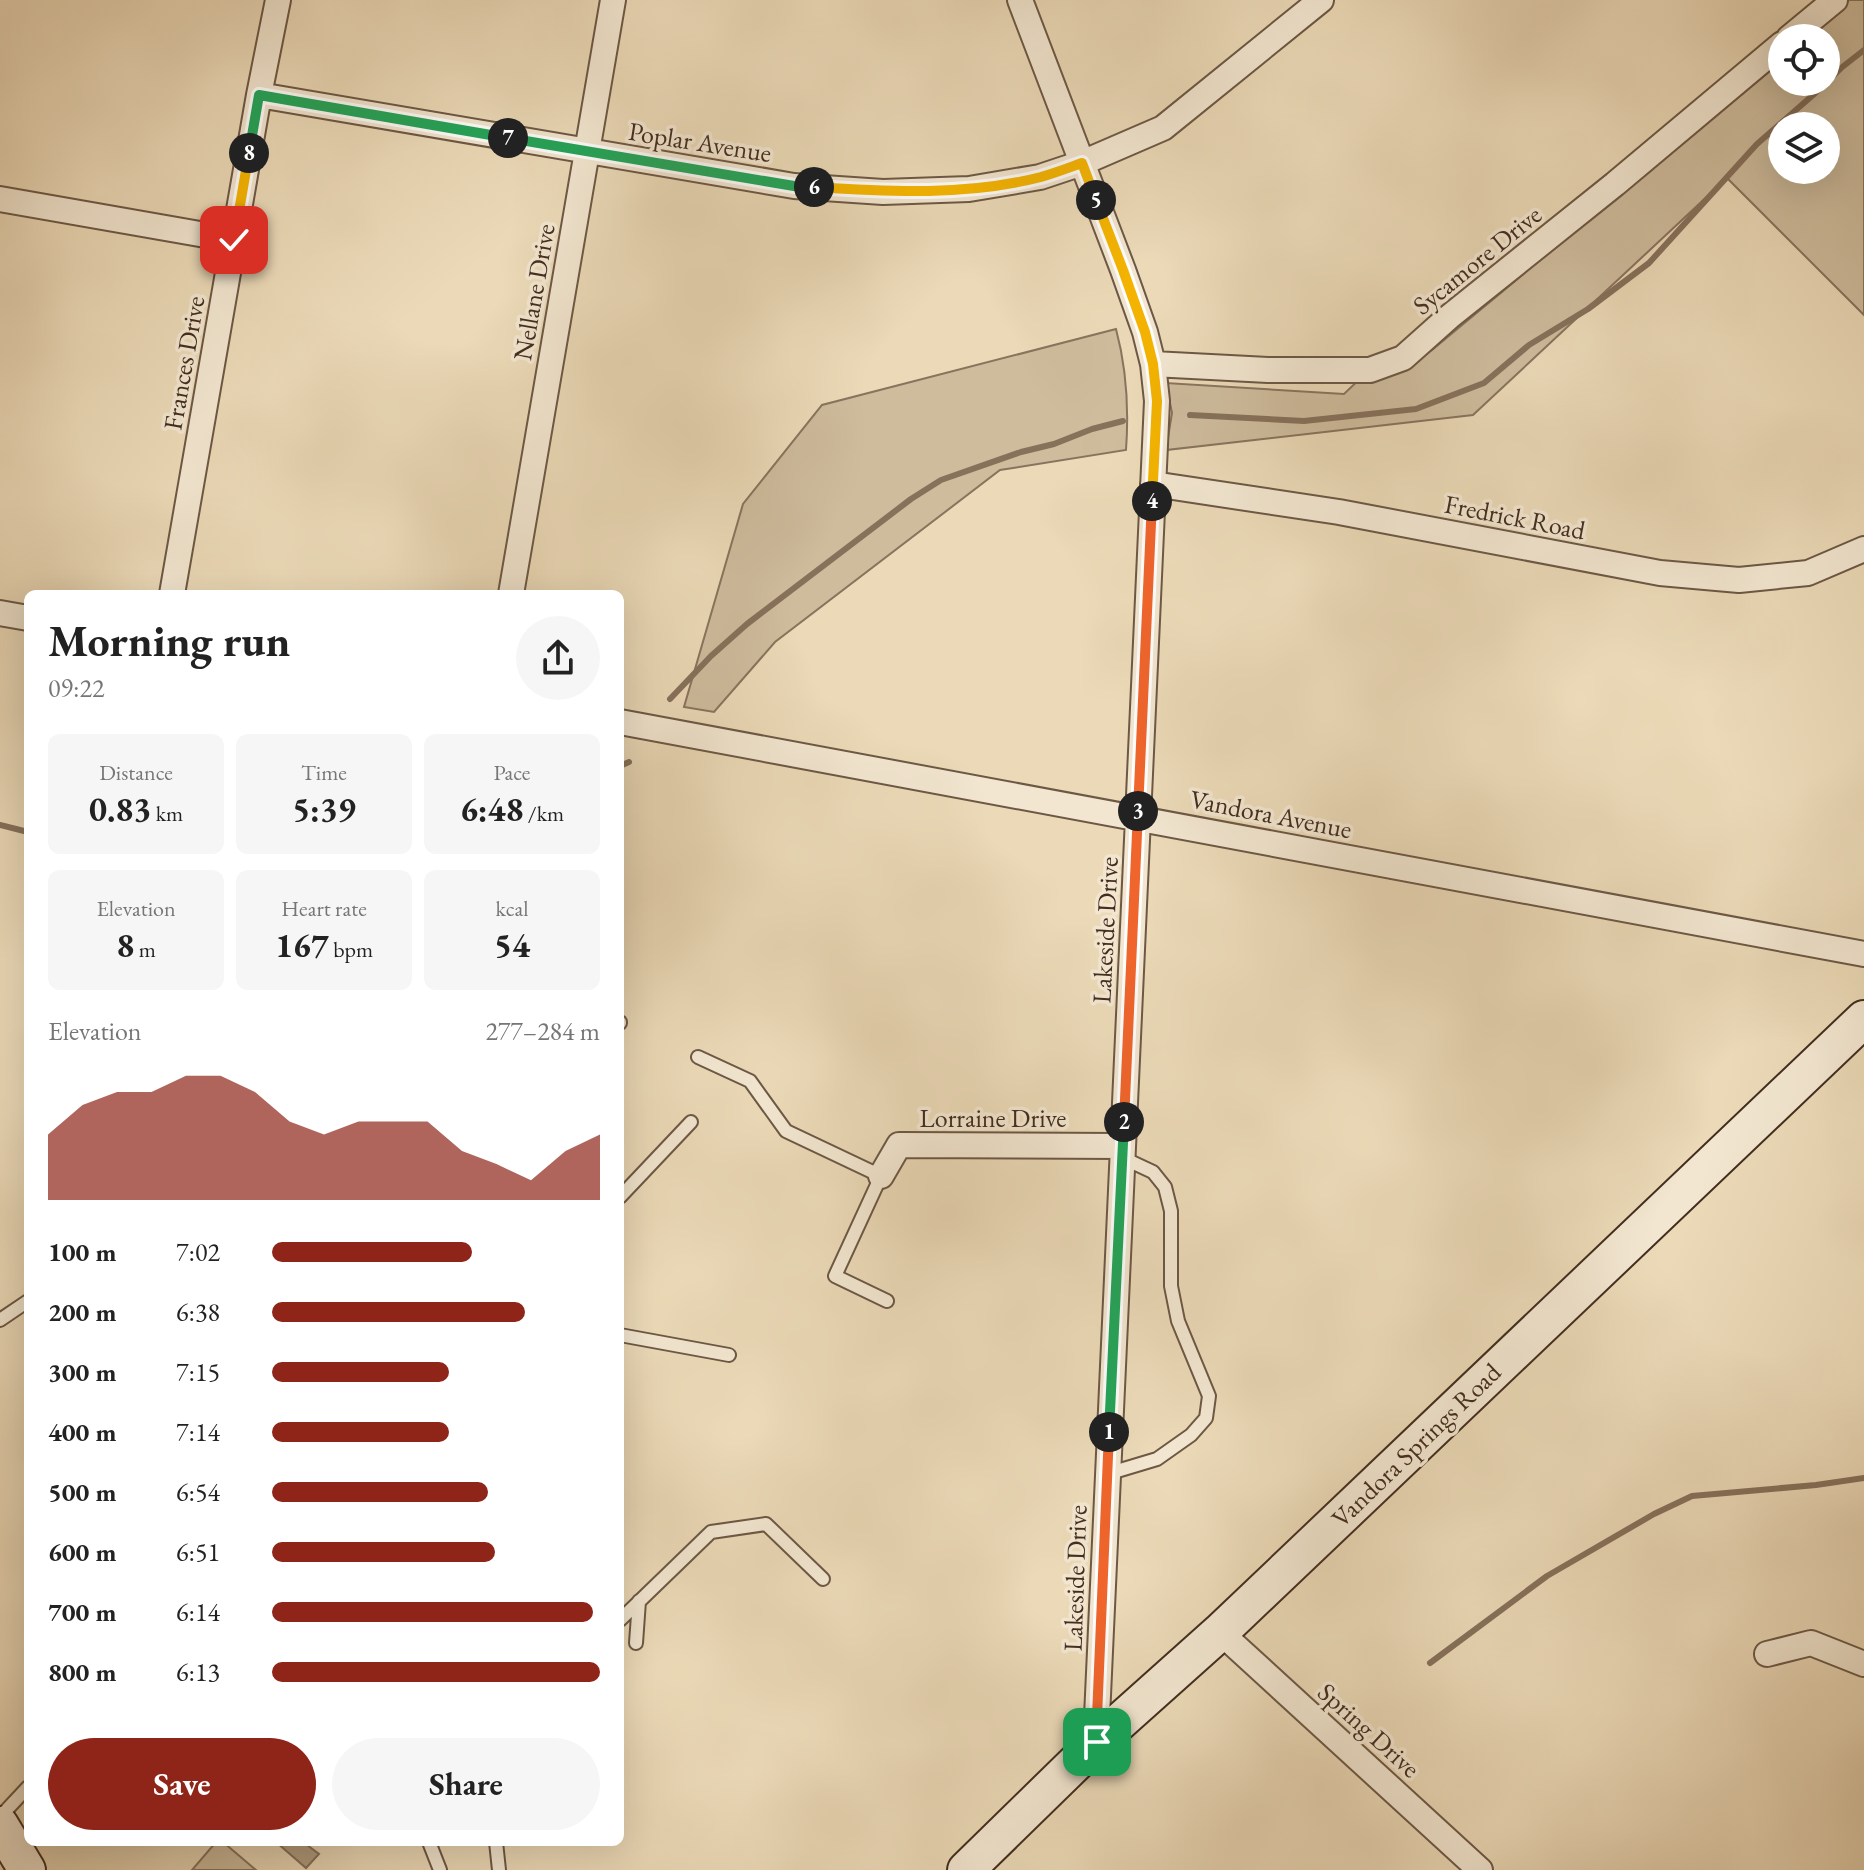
<!DOCTYPE html>
<meta charset="utf-8">
<style>
:root{--surface:#fff;--page:#f6f6f6;--text:#222;--muted:#767676;--accent:#8f2418}
body{margin:0;font-family:"EB Garamond",serif;background:var(--page);color:var(--text);height:100vh;display:flex;flex-direction:column;font-size:30px;white-space:nowrap}
*{box-sizing:border-box;margin:0}
p{font-size:26px;color:var(--muted)}
.icon{flex:none;width:44px;height:44px;fill:none;stroke:currentColor;stroke-width:2;stroke-linecap:round;stroke-linejoin:round}
.map{position:relative;flex:1;overflow:hidden}
.side{position:absolute;left:24px;top:590px;width:600px;height:1256px;display:flex;flex-direction:column;background:var(--surface);border-radius:12px;box-shadow:0 8px 32px #0002}
.side>*{flex:none}
.fabs{position:absolute;left:1768px;top:24px;display:grid;gap:16px}
.fabs a{display:grid;place-items:center;width:72px;height:72px;border-radius:50%;background:var(--surface);box-shadow:0 8px 32px #0002;font-size:40px}
.pin{position:absolute;display:grid;place-items:center;width:68px;height:68px;color:#fff;margin:-34px;border-radius:16px;box-shadow:0 4px 12px #0006}
.km{position:absolute;width:40px;height:40px;margin:-20px;border-radius:50%;background:#222;color:#fff;font-size:22px;line-height:40px;text-align:center}
.round{display:grid;place-items:center;flex:none;width:84px;height:84px;border-radius:42px;background:var(--page)}
.headline{display:flex;align-items:center;justify-content:space-between;height:136px;padding:0 24px}
h1{font-size:44px;font-weight:700;line-height:60px}
.stats{display:grid;grid-template-columns:repeat(3,1fr);gap:12px;height:136px;padding:8px 24px}
.stats div{display:grid;align-content:center;border-radius:12px;background:var(--page);text-align:center}
.stats b{font-size:34px;font-weight:700}
.stats small{font-size:22px;font-weight:400}
.stats p{font-size:22px}
.chart{height:224px;padding:16px 24px}
.chart p{display:flex;justify-content:space-between}
.chart svg{width:100%;height:144px;margin-top:8px;fill:var(--accent);opacity:.7}
.primary-button{display:flex;gap:16px;margin-top:auto;padding:16px 24px}
.primary-button a{flex:1;height:92px;border-radius:48px;background:var(--accent);color:#fff;font-size:32px;font-weight:700;line-height:92px;text-align:center}
.primary-button a+a{background:var(--page);color:var(--text)}
ul{padding:0 24px;list-style:none;font-size:26px}
li{display:grid;grid-template-columns:128px 96px 1fr;align-items:center;height:60px}
li i{height:20px;border-radius:10px;background:var(--accent)}
.map>svg:first-child{display:block}
</style>
<div class="map">
<svg width="1864" height="1870" viewBox="0 0 1864 1870">
<rect width="100%" height="100%" fill="#ebd9b7"/>
<filter id="stains"><feTurbulence type="fractalNoise" baseFrequency=".0025" numOctaves="4"/><feColorMatrix values="0 0 0 0 .2 0 0 0 0 .09 0 0 0 0 .02 0 0 0 .5 -.17"/></filter>
<radialGradient id="worn" r=".72"><stop offset=".6" stop-color="#630" stop-opacity="0"/><stop offset="1" stop-color="#630" stop-opacity=".3"/></radialGradient>
<!-- green -->
<path fill="#cebc9d" stroke="#88745e" stroke-width="2" fill-rule="evenodd" d="M 1849,0 L 1864,0 L 1864,315 L 1727,178 L 1473,415 L 1166,450 L 1172,413 L 1166,383 L 1344,394 L 1364,375 L 1418,360 L 1432,350 L 1782,59 L 1782,82 L 1826,82 L 1826,38 L 1805,38 ZM 1782,126 L 1826,126 L 1826,170 L 1782,170 Z
M 1116,329 C 1127,370 1129,409 1126,450 L 1000,470 L 775,642 L 714,712 L 684,707 L 743,504 L 822,405 Z
M 216,1842 L 223,1842 L 256,1870 L 192,1870 Z"/>
<!-- water -->
<path fill="#b29f83" stroke="#86715b" stroke-width="2" d="M 276,1842 L 303,1842 L 319,1854 L 306,1868 Z"/>
<g fill="none" stroke-linecap="round" stroke-linejoin="round">
<!-- stream -->
<path stroke="#86715b" stroke-width="6" d="M 1190,415 L 1304,421 L 1416,409 L 1484,383 L 1529,345 L 1588,309 L 1649,263 L 1757,144 L 1813,95 L 1841,68 L 1864,50
M 670,699 L 711,656 L 747,624 L 911,499 L 941,480 L 1021,452 L 1054,444 L 1092,429 L 1123,421
M 620,766 L 629,762
M 0,825 L 28,832
M 1430,1663 L 1547,1576 L 1654,1514 L 1692,1496 L 1816,1485 L 1864,1478"/>
<!-- lane casing -->
<g stroke="#6d5845" stroke-width="16">
<path id="lane" d="M 620,1023 L 620,1022
M 698,1057 L 750,1081 L 786,1131 L 881,1176 L 835,1276 L 887,1301
M 620,1197 L 691,1122
M 0,1320 L 28,1301
M 620,1335 L 729,1355
M 1107,1474 L 1157,1459 L 1191,1435 L 1206,1418 L 1209,1396 L 1178,1321 L 1171,1286 L 1171,1211 L 1165,1187 L 1153,1172 L 1123,1158
M 620,1620 L 711,1532 L 766,1524 L 823,1579
M 636,1643 L 639,1601
M 0,1817 L 28,1787
M 429,1842 L 440,1870
M 496,1842 L 499,1870"/>
</g>
<!-- street casing -->
<g stroke="#6d5845" stroke-width="28">
<path id="street" d="M 1020,0 L 1123,270 L 1145,332 L 1153,364 L 1157,401 L 1097,1717 L 1097,1742
M 1789,38 L 1835,0
M 259,95 L 794,186 L 883,192 L 969,189 L 1040,177 L 1082,163 L 1163,128 L 1321,0
M 0,199 L 234,240
M 1153,364 L 1268,370 L 1370,370 L 1403,358 L 1449,317 L 1615,184 L 1782,44
M 1153,484 L 1339,512 L 1660,573 L 1739,580 L 1808,573 L 1864,549
M 172,594 L 259,95 L 278,0
M 511,594 L 613,0
M 0,613 L 28,618
M 620,722 L 1864,954
M 881,1176 L 899,1145 L 1123,1146
M 1220,1632 L 1480,1870
M 1767,1654 L 1811,1643 L 1864,1664"/>
</g>
<!-- secondary casing -->
<g stroke="#432d1f" stroke-width="40">
<path id="secondary" d="M 0,1825 L 27,1870
M 966,1870 L 1097,1742 L 1220,1632 L 1864,1019"/>
</g>
<!-- lane -->
<use href="#lane" stroke="#f2e6d0" stroke-width="12"/>
<!-- street -->
<use href="#street" stroke="#f2e6d0" stroke-width="24"/>
<!-- secondary -->
<use href="#secondary" stroke="#f2e6d0" stroke-width="36"/>
</g>
<g fill="none" stroke-linecap="round" stroke-linejoin="round">
<!-- split-1 casing -->
<g stroke="#fff" stroke-width="16">
<path id="split-1" d="M 1097,1742 L 1097,1717 L 1109,1432"/>
</g>
<!-- split-2 casing -->
<g stroke="#fff" stroke-width="16">
<path id="split-2" d="M 1109,1432 L 1124,1122"/>
</g>
<!-- split-3 casing -->
<g stroke="#fff" stroke-width="16">
<path id="split-3" d="M 1124,1122 L 1138,811"/>
</g>
<!-- split-4 casing -->
<g stroke="#fff" stroke-width="16">
<path id="split-4" d="M 1138,811 L 1152,501"/>
</g>
<!-- split-5 casing -->
<g stroke="#fff" stroke-width="16">
<path id="split-5" d="M 1096,200 L 1123,270 L 1145,332 L 1153,364 L 1157,401 L 1152,501"/>
</g>
<!-- split-6 casing -->
<g stroke="#fff" stroke-width="16">
<path id="split-6" d="M 814,187 C 890,192 967,196 1041,177 C 1055,173 1068,168 1082,163 L 1096,200"/>
</g>
<!-- split-7 casing -->
<g stroke="#fff" stroke-width="16">
<path id="split-7" d="M 508,138 L 794,186 L 814,187"/>
</g>
<!-- split-8 casing -->
<g stroke="#fff" stroke-width="16">
<path id="split-8" d="M 249,153 L 259,95 L 508,138"/>
</g>
<!-- split-9 casing -->
<g stroke="#fff" stroke-width="16">
<path id="split-9" d="M 234,240 L 249,153"/>
</g>
<!-- split-1 -->
<use href="#split-1" stroke="#f0652b" stroke-width="10"/>
<!-- split-2 -->
<use href="#split-2" stroke="#22a559" stroke-width="10"/>
<!-- split-3 -->
<use href="#split-3" stroke="#f0652b" stroke-width="10"/>
<!-- split-4 -->
<use href="#split-4" stroke="#f0652b" stroke-width="10"/>
<!-- split-5 -->
<use href="#split-5" stroke="#f5b400" stroke-width="10"/>
<!-- split-6 -->
<use href="#split-6" stroke="#f5b400" stroke-width="10"/>
<!-- split-7 -->
<use href="#split-7" stroke="#22a559" stroke-width="10"/>
<!-- split-8 -->
<use href="#split-8" stroke="#22a559" stroke-width="10"/>
<!-- split-9 -->
<use href="#split-9" stroke="#f5b400" stroke-width="10"/>
</g>
<g text-anchor="middle" dominant-baseline="central" stroke-width="7" stroke-linejoin="round" paint-order="stroke">
<!-- street labels -->
<g font-size="26" fill="#432d1f" stroke="#f2e6d0">
<text transform="translate(700 142) rotate(9)">Poplar Avenue</text>
<text transform="translate(1477 260) rotate(-39)">Sycamore Drive</text>
<text transform="translate(534 292) rotate(-80)">Nellane Drive</text>
<text transform="translate(184 363) rotate(-80)">Frances Drive</text>
<text transform="translate(1515 517) rotate(11)">Fredrick Road</text>
<text transform="translate(1271 814) rotate(11)">Vandora Avenue</text>
<text transform="translate(1105 930) rotate(-87)">Lakeside Drive</text>
<text x="993" y="1118">Lorraine Drive</text>
<text transform="translate(1416 1445) rotate(-44)">Vandora Springs Road</text>
<text transform="translate(1075 1578) rotate(-88)">Lakeside Drive</text>
<text transform="translate(1369 1730) rotate(42)">Spring Drive</text>
</g>
</g>
<rect width="100%" height="100%" filter="url(#stains)"/>
<rect width="100%" height="100%" fill="url(#worn)"/>
</svg>
<div class="fabs">
<a><svg class="icon" aria-label="locate" viewBox="0 0 24 24"><circle cx="12" cy="12" r="6"/><path d="M12 2v4M12 18v4M2 12h4M18 12h4"/></svg></a>
<a><svg class="icon" aria-label="layers" viewBox="0 0 24 24"><path d="M12 4l9 5-9 5-9-5zM3 14l9 5 9-5"/></svg></a>
</div>
<div class="pin" style="left:1097px;top:1742px;background:#1e9e55"><svg class="icon" aria-label="arrive" viewBox="0 0 24 24"><path d="M6 21V4h12l-3 4 3 4H6"/></svg></div>
<div class="pin" style="left:234px;top:240px;background:#d93025"><svg class="icon" aria-label="check" viewBox="0 0 24 24"><path d="M5 12l5 5 9-10"/></svg></div>
<b class="km" style="left:1109px;top:1432px">1</b>
<b class="km" style="left:1124px;top:1122px">2</b>
<b class="km" style="left:1138px;top:811px">3</b>
<b class="km" style="left:1152px;top:501px">4</b>
<b class="km" style="left:1096px;top:200px">5</b>
<b class="km" style="left:814px;top:187px">6</b>
<b class="km" style="left:508px;top:138px">7</b>
<b class="km" style="left:249px;top:153px">8</b>
<section class="side">
<div class="headline"><div><h1>Morning run</h1><p>09:22</p></div><a class="round"><svg class="icon" aria-label="share" viewBox="0 0 24 24"><path d="M12 15V3M7 8l5-5 5 5M5 13v7h14v-7"/></svg></a></div>
<div class="stats">
<div><p>Distance</p><b>0.83<small> km</small></b></div>
<div><p>Time</p><b>5:39</b></div>
<div><p>Pace</p><b>6:48<small> /km</small></b></div>
</div>
<div class="stats">
<div><p>Elevation</p><b>8<small> m</small></b></div>
<div><p>Heart rate</p><b>167<small> bpm</small></b></div>
<div><p>kcal</p><b>54</b></div>
</div>
<div class="chart"><p><span>Elevation</span>277–284 m</p>
<svg viewBox="0 0 160 44" preserveAspectRatio="none"><path d="M0 44V24L10 15L20 11L30 11L40 6L50 6L60 11L70 20L80 24L90 20L100 20L110 20L120 29L130 33L140 38L150 29L160 24V44z"/></svg>
</div>
<ul>
<li><b>100 m</b>7:02<i style="width:61%"></i></li>
<li><b>200 m</b>6:38<i style="width:77%"></i></li>
<li><b>300 m</b>7:15<i style="width:54%"></i></li>
<li><b>400 m</b>7:14<i style="width:54%"></i></li>
<li><b>500 m</b>6:54<i style="width:66%"></i></li>
<li><b>600 m</b>6:51<i style="width:68%"></i></li>
<li><b>700 m</b>6:14<i style="width:98%"></i></li>
<li><b>800 m</b>6:13<i style="width:100%"></i></li>
</ul>
<div class="primary-button"><a>Save</a><a>Share</a></div>
</section>
</div>
